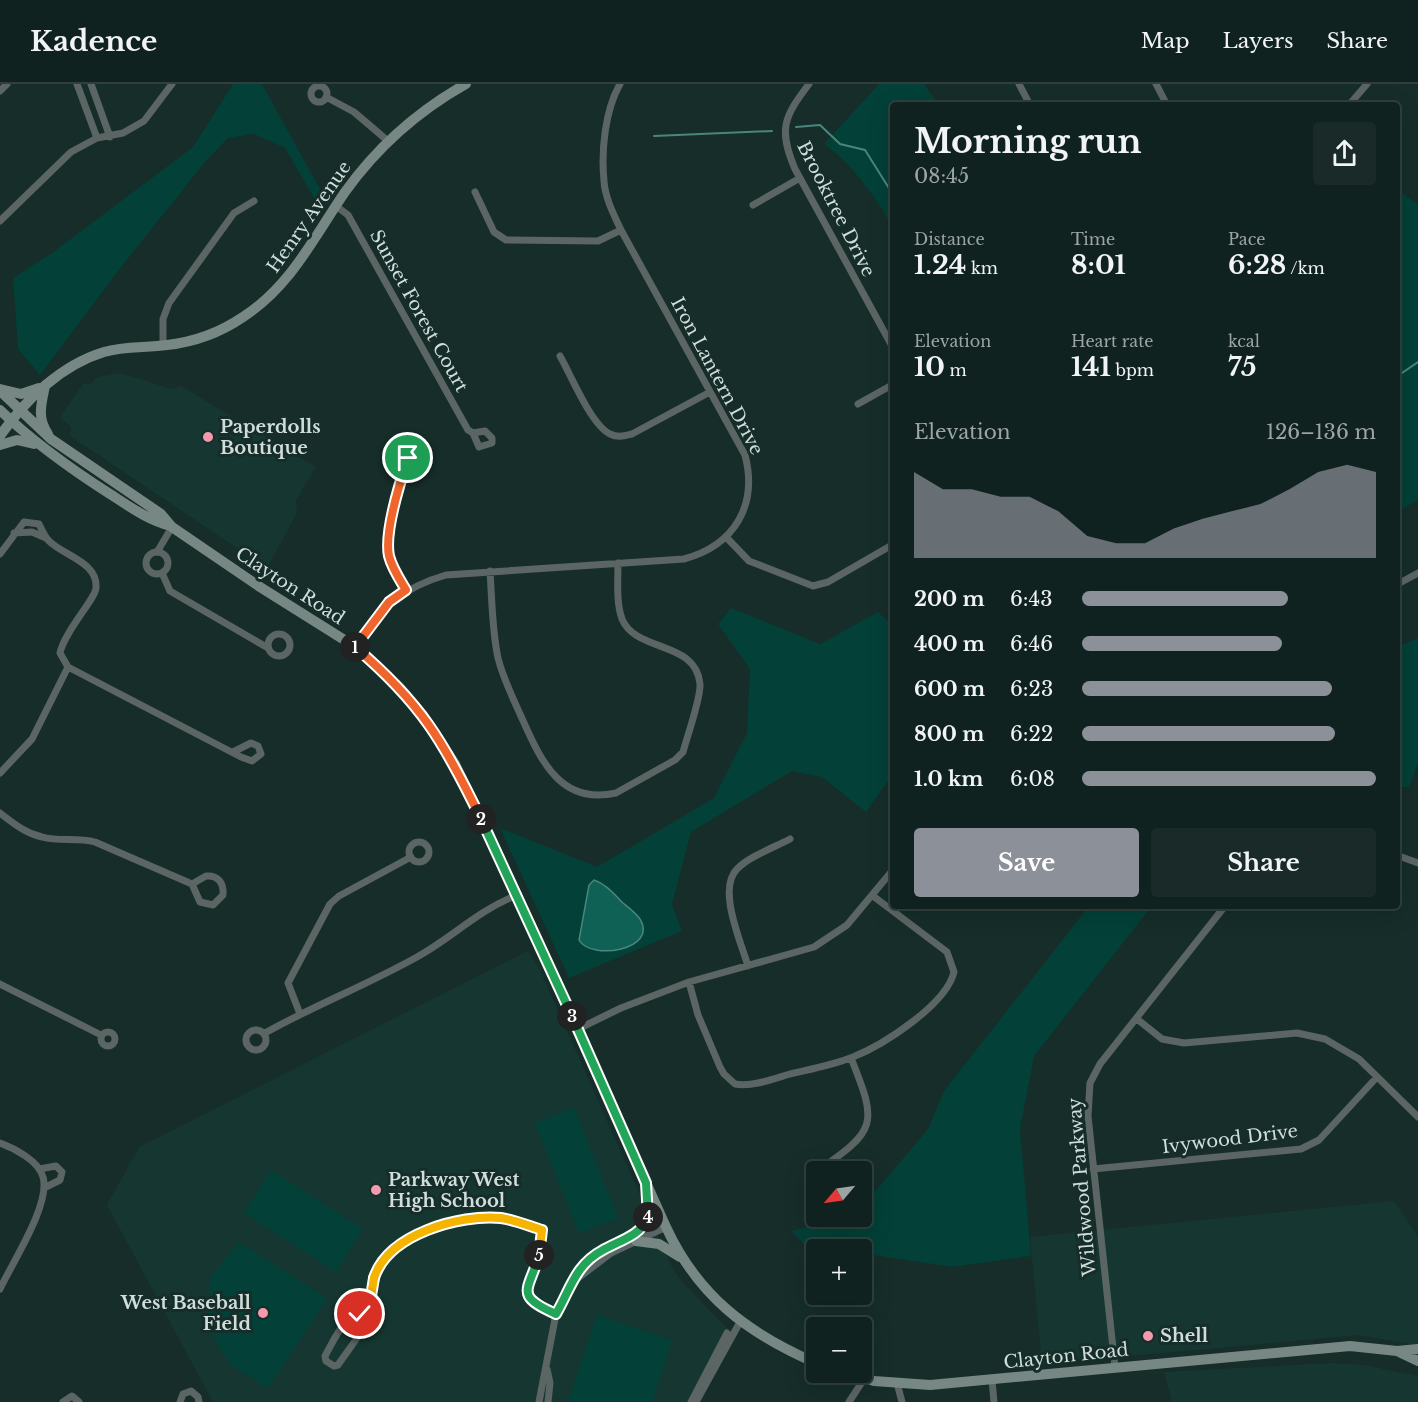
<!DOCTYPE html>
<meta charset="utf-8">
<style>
:root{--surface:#10221f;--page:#192a28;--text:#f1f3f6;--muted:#9ca4a4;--line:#303f3d;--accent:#8c9099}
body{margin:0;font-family:"Libre Baskerville",serif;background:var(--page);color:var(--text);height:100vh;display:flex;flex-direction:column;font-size:22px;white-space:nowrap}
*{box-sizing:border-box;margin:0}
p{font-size:20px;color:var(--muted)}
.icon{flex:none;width:33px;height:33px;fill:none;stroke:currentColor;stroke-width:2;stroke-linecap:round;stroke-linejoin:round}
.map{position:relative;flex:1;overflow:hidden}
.drawer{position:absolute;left:890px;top:18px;width:510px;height:807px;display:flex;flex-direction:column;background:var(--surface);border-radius:6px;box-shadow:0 6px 24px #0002,0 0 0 2px var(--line)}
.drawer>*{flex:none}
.needle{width:39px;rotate:241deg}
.controls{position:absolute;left:806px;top:1077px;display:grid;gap:12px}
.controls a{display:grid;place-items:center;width:66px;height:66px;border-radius:6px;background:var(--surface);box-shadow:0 6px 24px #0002,0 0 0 2px var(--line);font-size:30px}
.pin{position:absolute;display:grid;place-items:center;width:51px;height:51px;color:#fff;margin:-26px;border:3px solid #fff;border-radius:50%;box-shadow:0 2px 6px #0007}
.km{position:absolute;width:30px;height:30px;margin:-15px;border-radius:50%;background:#222;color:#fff;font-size:16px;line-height:30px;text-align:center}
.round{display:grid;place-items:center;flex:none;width:63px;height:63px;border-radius:6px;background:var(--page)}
.headline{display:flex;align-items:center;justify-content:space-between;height:102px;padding:0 24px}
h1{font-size:33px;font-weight:700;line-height:45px}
.metrics{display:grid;grid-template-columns:repeat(3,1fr);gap:9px;height:102px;padding:6px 24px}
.metrics div{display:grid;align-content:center}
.metrics b{font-size:26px;font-weight:700}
.metrics small{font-size:16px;font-weight:400}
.metrics p{font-size:16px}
.chart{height:168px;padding:12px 24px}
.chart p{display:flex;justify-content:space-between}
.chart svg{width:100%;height:108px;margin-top:6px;fill:var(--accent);opacity:.7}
.action{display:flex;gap:12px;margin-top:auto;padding:12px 24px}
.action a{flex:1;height:69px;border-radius:6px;background:var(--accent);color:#fff;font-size:24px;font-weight:700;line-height:69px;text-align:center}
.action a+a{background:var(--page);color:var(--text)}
ul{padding:0 24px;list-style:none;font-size:20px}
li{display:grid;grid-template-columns:96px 72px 1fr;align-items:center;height:45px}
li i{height:15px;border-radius:8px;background:var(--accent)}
header{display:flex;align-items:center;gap:36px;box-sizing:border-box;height:84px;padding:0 30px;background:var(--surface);border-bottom:2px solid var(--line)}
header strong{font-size:28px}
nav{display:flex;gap:33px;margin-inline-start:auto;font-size:21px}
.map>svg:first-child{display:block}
</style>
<header>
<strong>Kadence</strong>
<nav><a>Map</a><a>Layers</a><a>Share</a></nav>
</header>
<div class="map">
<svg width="1418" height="1318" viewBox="0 0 1418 1318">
<rect width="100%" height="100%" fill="#162d29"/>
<!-- built -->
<path fill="#163731" d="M 121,289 L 171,305 L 181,302 L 316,383 L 296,416 L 297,429 L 267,484 L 70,352 L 71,343 L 60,333 L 84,299 L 90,301 L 97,293 Z
M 528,867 L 539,884 L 673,1185 L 684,1200 L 728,1245 L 729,1251 L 693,1318 L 213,1318 L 107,1121 L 139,1063 Z
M 1394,1117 L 1418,1153 L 1418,1261 L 1358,1251 L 1042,1280 L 1030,1153 Z
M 1333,1279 L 1364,1281 L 1418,1292 L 1418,1318 L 1172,1318 L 1164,1288 Z"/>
<!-- green -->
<path fill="#034037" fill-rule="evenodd" d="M 233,0 L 262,0 L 326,116 L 314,114 L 285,64 L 254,50 L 228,54 L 205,78 L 122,182 L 40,291 L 18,265 L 13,194 L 52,169 L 193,63 Z
M 879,0 L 924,0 L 939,21 L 892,21 L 892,142 C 874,111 853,81 824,60 Z
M 1396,105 L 1418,120 L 1418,416 L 1397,428 Z
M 731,524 L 820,560 L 878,528 L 892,541 L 892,691 L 866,728 L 822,693 L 792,687 L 691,748 L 672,820 L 682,847 L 569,894 L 500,744 L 597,783 L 714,714 L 747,649 L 750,585 L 718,540 ZM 589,801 L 617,866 L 595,867 L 582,861 Z
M 1418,554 L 1418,679 L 1409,703 L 1397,703 L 1397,563 Z
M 1089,822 L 1152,822 L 1034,972 L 1020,1045 L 1031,1172 L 952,1183 L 861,1169 L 861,1166 L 804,1160 L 791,1147 L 844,1133 L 861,1132 L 861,1124 L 928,1045 L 944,1007 Z
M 574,1024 L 618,1134 L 579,1149 L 535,1039 Z
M 271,1086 L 363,1145 L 336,1188 L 244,1129 Z
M 239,1158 L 325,1213 L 326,1217 L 268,1304 L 230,1280 L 206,1241 L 211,1192 Z
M 597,1231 L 672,1257 L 652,1318 L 568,1318 Z"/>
<!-- water -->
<path fill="#106155" stroke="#4a867d" stroke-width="1.5" d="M 594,796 C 606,800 614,810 623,819 C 628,823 636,829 640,835 C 659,866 591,877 579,856 L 589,801 Z"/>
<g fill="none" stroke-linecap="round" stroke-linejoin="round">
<!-- stream -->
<path stroke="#4a867d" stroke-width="2" d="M 796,43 L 820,41 L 840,60 L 865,66 L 892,109
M 654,52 L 772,47
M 1396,293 L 1418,278"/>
<!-- street -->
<path stroke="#5b6563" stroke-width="7" d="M 77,0 L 97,54
M 91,0 L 110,53
M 809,0 C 784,33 778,45 795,85 L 892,262
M 1019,0 L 1030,21
M 1156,0 L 1167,21
M311 10a8 8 0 1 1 16 0a8 8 0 1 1-16 0Z
M 0,7 L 7,0
M 326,13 L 354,28 L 388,57
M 1349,21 L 1367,0
M 475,108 L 494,148 L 506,156 L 598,157 L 621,146
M 753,121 L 800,94
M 336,122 L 348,131 L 468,346 L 473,349 L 479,363 L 492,359 L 492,354 L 485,347 L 473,349
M 0,137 L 71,68 L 97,54 L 123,49 L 144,37 L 172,0
M 163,261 L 163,235 L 169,219 L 234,129 L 254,117
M 560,272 C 571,291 591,341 610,350 C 618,354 624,352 632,350 L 710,308
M 858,320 L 892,301
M 14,449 L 32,448 L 46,454
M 727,454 L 749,477 L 813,502 L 828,498 L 892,461
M146 479a11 11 0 1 1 22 0a11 11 0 1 1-22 0Z
M 157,468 L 172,443
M 0,470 L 24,438 L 39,440 C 42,446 44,452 49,457 C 64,472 98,478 96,504 C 96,514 64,548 60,569 L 68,583 L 241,673 L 252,677 L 261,670 L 258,662 L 251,659 L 233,668
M 490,487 C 492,516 492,546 498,574 C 503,594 512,612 520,630 C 539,672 558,722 616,709 L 675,676 L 683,668 C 687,653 701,614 700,600 C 696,556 636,569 622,535 C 616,519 618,496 618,479
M 162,489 L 170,507 L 268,564
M 1396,501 L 1418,489
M 406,506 C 400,496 392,484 389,472 C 384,448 400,398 408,374
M268 561a11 11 0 1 1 22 0a11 11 0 1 1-22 0Z
M 354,562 C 382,525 400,504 446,491 L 684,475 C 735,461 758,421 745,371 L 621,146 C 614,131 605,114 604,97 C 601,67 605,26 620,0
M 0,689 L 32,655 L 68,583
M 0,729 C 13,739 25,749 42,753 C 59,758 77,753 95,758 L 192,800
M409 768a10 10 0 1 1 20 0a10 10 0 1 1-20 0Z
M 1396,771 L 1418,779
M 206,792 C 218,791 224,799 223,811 L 213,821 L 200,818 L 192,800 Z
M 748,882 C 741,858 717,805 737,785 C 750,772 773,764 790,755
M 689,898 L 698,931 L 720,983 L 724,990 L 735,1000 C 753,1003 773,995 790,990 C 811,985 833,981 853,973 C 883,961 946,921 954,888 L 947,868 L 873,812
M 0,900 L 101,951
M 300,930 L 288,899 L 330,820 L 339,812 L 411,773
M 1137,935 L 1162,955 L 1184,959 L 1297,949 L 1325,955 L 1359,975 L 1418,1033
M 578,945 L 621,924 L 689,898 L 814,863 L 847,841 L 892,787
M246 956a10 10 0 1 1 20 0a10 10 0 1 1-20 0Z
M101 955a7 7 0 1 1 14 0a7 7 0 1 1-14 0Z
M 265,949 C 315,921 367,901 417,873 C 453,853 477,827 517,811
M 0,1059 C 14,1064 39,1077 43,1093 C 51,1120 12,1179 0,1205
M 39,1085 L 56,1082 L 62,1088 L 60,1096 L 44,1104
M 1093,1085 L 1301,1065 L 1319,1056 L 1377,993
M 816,1088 C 877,1046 878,1041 851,974
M 573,1196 C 585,1164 643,1159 648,1133 C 649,1124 647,1113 646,1104
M 368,1230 C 343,1230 336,1253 325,1272 L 326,1277 L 334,1282 L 338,1281 C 348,1266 364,1248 368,1230 C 371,1217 369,1202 375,1190 C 395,1148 459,1129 502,1135 C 516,1136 529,1142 542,1146 L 538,1174 L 527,1203 L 529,1213 L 535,1221 L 556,1230
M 1115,1283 L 1088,1032 L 1090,999 L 1100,980 L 1225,822
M 547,1285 L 550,1299 L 548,1318
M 992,1296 L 994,1318
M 897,1299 L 902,1318
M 63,1318 L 72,1312 L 79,1318
M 180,1318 L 183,1310 L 191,1307 L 198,1313 L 199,1318
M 539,1318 L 556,1230 L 577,1195 L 611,1169 L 666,1143
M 691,1318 L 727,1249
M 696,1318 L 740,1238
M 849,1318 L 864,1295"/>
<!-- secondary -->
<path stroke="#778884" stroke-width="10" d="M 45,302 C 41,321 37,334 48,350
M 0,305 L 21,310 L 39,304
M 0,307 L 51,355 L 161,430 L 172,443 L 260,503 L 354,562 L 401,605 L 423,631 L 455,680 L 517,811 L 666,1143 C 698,1212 747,1249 816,1279
M 0,326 C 34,359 71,385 110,410 C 130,423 148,436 171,442
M 0,352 C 25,316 61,281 104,268 C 124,262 146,264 167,261 C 194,258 221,248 243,233 C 291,202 314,153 345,108 C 378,62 418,27 466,0
M 0,361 L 17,356 L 34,360
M 636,1157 L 659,1160 L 680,1173
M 1397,1267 L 1418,1265
M 846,1288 L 874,1297 L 930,1301 L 1350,1262 L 1397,1267 L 1418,1277"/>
</g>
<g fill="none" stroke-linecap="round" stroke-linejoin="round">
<!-- split-1 casing -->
<g stroke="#fff" stroke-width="12">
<path id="split-1" d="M 355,563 L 389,518 L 406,506 C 400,496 392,484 389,472 C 384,448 400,398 408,374"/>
</g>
<!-- split-2 casing -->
<g stroke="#fff" stroke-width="12">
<path id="split-2" d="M 355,563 C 421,619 444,658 481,735"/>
</g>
<!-- split-3 casing -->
<g stroke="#fff" stroke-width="12">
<path id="split-3" d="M 481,735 L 572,932"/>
</g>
<!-- split-4 casing -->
<g stroke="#fff" stroke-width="12">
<path id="split-4" d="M 572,932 L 646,1099 L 648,1133"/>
</g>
<!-- split-5 casing -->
<g stroke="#fff" stroke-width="12">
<path id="split-5" d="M 539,1171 C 529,1207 513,1211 556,1230 C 571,1204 575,1181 603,1166 C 618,1157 641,1152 648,1133"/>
</g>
<!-- split-6 casing -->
<g stroke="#fff" stroke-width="12">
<path id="split-6" d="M 374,1194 C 388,1150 460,1130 501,1134 C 515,1136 529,1142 542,1146 L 539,1171"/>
</g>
<!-- split-7 casing -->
<g stroke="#fff" stroke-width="12">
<path id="split-7" d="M 360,1230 L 368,1230 L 374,1194"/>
</g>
<!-- split-1 -->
<use href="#split-1" stroke="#f0652b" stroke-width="8"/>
<!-- split-2 -->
<use href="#split-2" stroke="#f0652b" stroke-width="8"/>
<!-- split-3 -->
<use href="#split-3" stroke="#22a559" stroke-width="8"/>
<!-- split-4 -->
<use href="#split-4" stroke="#22a559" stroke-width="8"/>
<!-- split-5 -->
<use href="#split-5" stroke="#22a559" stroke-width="8"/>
<!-- split-6 -->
<use href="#split-6" stroke="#f5b400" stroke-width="8"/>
<!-- split-7 -->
<use href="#split-7" stroke="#f5b400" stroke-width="8"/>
</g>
<!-- markers -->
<g fill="#f39aac" stroke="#162d29" stroke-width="2">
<circle cx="208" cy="353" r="6"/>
<circle cx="376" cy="1106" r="6"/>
<circle cx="263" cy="1229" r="6"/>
<circle cx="1148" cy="1252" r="6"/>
</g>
<g text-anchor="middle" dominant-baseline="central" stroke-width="6" stroke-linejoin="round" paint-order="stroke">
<!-- street labels -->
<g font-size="18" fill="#d0dedb" stroke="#162d29">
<text transform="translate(836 125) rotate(63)">Brooktree Drive</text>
<text transform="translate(309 133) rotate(-55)">Henry Avenue</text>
<text transform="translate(419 227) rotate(61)">Sunset Forest Court</text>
<text transform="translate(717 292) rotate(62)">Iron Lantern Drive</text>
<text transform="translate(290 502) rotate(33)">Clayton Road</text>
<text transform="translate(1230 1055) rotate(-7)">Ivywood Drive</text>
<text transform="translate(1082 1103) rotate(-95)">Wildwood Parkway</text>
<text transform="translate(1066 1272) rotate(-6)">Clayton Road</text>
</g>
<!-- poi labels -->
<g font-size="18" font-weight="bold" fill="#d0dedb" stroke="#162d29" text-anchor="start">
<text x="220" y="343">Paperdolls<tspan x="220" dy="21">Boutique</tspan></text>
<text x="388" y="1096">Parkway West<tspan x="388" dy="21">High School</tspan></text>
<text x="251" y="1219" text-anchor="end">West Baseball<tspan x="251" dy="21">Field</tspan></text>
<text x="1160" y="1252">Shell</text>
</g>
</g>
</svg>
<div class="controls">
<a><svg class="needle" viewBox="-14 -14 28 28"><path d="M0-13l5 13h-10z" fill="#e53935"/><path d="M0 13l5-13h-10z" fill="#9ca4a4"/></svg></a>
<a>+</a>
<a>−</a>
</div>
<div class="pin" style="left:408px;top:374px;background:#1e9e55"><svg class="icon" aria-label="arrive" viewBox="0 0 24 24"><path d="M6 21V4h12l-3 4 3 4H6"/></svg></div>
<div class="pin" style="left:360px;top:1230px;background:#d93025"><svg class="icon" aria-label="check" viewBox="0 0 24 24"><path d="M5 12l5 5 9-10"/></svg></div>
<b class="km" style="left:355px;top:563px">1</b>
<b class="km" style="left:481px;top:735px">2</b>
<b class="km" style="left:572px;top:932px">3</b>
<b class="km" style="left:648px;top:1133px">4</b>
<b class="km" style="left:539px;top:1171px">5</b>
<section class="drawer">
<div class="headline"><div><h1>Morning run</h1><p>08:45</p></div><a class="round"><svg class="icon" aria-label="share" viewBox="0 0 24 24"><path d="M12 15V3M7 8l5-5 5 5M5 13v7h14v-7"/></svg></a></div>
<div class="metrics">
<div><p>Distance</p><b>1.24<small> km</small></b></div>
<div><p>Time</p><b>8:01</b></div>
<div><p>Pace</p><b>6:28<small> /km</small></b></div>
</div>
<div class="metrics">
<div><p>Elevation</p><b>10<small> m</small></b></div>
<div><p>Heart rate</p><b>141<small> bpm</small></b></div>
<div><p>kcal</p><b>75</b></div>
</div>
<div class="chart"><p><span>Elevation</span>126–136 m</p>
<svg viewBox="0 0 160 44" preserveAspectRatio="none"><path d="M0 44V9L10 16L20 16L30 19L40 19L50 25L60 35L70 38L80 38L90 32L100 28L110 25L120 22L130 16L140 9L150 6L160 9V44z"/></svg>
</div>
<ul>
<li><b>200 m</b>6:43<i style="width:70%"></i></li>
<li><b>400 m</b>6:46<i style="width:68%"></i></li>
<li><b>600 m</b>6:23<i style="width:85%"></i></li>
<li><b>800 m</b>6:22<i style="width:86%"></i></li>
<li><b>1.0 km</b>6:08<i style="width:100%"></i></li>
</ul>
<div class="action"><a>Save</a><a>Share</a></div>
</section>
</div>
